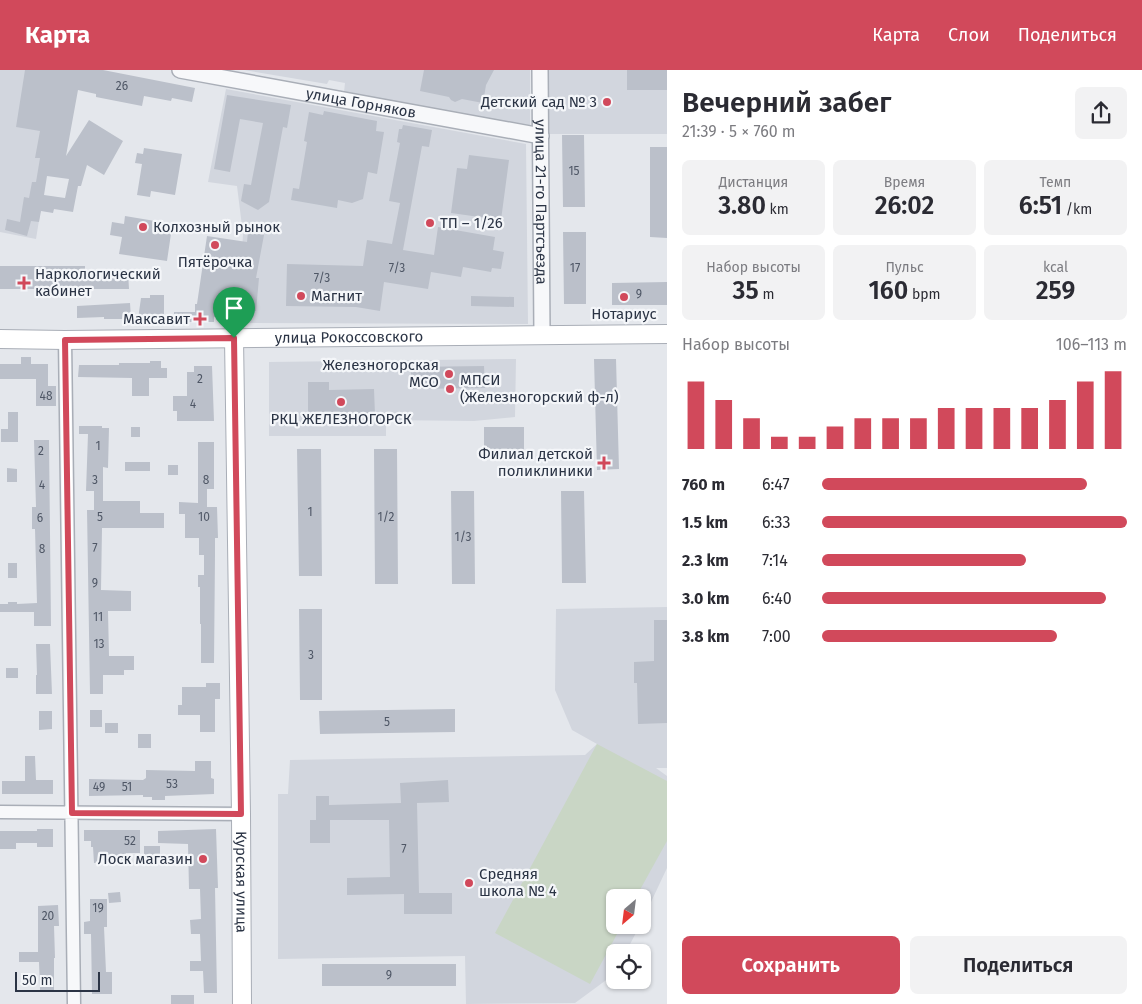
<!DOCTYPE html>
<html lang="ru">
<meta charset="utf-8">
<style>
:root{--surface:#fff;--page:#f2f2f3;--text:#2b2b33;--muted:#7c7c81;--accent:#d1495b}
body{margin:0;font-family:"Fira Sans",sans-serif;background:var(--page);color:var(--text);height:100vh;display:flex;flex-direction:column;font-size:19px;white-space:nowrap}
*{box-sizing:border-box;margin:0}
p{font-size:16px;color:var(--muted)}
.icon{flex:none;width:28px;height:28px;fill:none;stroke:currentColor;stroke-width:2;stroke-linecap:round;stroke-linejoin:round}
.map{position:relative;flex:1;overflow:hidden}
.details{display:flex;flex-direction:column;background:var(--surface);width:475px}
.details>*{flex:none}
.needle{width:32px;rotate:208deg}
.fabs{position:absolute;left:606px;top:819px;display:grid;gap:10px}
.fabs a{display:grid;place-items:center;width:45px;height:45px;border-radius:8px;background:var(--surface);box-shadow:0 1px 4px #0004;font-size:25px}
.scale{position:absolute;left:15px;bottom:12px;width:85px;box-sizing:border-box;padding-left:5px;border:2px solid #2b3445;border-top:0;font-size:14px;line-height:18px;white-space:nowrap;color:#2b3445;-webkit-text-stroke:4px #f4f6f9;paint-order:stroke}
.pin{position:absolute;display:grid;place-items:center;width:42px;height:42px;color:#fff;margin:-51px -21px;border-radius:50% 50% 50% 0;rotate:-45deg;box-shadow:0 0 5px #0007}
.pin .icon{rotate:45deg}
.round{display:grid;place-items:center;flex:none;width:52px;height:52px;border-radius:8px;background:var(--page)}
.overview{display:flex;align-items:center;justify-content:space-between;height:85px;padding:0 15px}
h1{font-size:28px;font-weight:600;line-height:38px}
.metrics{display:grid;grid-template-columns:repeat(3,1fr);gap:8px;height:85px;padding:5px 15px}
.metrics div{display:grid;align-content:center;border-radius:8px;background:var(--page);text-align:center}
.metrics b{font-size:25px;font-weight:600}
.metrics small{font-size:14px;font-weight:400}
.metrics p{font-size:14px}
.chart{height:140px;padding:10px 15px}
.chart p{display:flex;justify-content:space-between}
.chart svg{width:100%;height:90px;margin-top:5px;stroke:var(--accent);stroke-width:6}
.primary-button{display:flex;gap:10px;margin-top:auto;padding:10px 15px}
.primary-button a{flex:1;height:58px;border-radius:8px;background:var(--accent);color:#fff;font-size:20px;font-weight:600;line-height:58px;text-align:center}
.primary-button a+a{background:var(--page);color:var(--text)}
ul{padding:0 15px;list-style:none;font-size:16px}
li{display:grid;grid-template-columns:80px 60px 1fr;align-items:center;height:38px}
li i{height:12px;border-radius:6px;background:var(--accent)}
header{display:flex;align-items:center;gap:30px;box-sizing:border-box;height:70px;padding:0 25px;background:var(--accent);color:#fff}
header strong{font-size:24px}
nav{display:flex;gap:28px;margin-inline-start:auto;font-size:18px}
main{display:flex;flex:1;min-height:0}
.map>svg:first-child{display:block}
</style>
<header>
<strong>Карта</strong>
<nav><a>Карта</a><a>Слои</a><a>Поделиться</a></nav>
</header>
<main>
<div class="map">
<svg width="667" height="934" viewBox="0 0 667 934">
<rect width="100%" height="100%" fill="#e4e7ec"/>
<!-- built -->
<path fill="#d2d6de" d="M 0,0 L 63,0 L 36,169 L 0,162 Z
M 244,0 L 530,0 L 530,56 L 344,22 L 345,13 L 329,10 L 327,14 Z
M 546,0 L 667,0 L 667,64 L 546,64 Z
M 226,19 L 526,74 L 528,254 L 238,253 L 243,164 L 237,116 L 208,112 Z
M 516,289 L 515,347 L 474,351 L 386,350 L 386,366 L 269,366 L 269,292 Z
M 667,537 L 667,698 L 656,698 L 667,706 L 667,798 L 643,849 L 642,828 L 615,828 L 615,855 L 640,855 L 626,882 L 615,882 L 615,902 L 609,908 L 575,933 L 466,934 L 465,886 L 278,889 L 278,724 L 288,724 L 290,690 L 585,685 L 597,674 L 572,660 L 555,620 L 556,539 Z"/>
<!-- green -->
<path fill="#c9d6c5" d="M 597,674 L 667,711 L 667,771 L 636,827 L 615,828 L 615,855 L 622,855 L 590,914 L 495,863 Z"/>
<!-- building -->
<path fill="#bbc0ca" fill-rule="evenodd" d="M 25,0 L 103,0 L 195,18 L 192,32 L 172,28 L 171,31 L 144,26 L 142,36 L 96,27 L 96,24 L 78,20 L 66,86 L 89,50 L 123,71 L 104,105 L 87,95 L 81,116 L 78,116 L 73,142 L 54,139 L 53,143 L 41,141 L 39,152 L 31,151 L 27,166 L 5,160 L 7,149 L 20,152 L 24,127 L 29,128 L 32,112 L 36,112 L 40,88 L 35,88 L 40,61 L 16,57 ZM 47,106 L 69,109 L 65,128 L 44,125 Z
M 424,0 L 494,0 L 486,15 L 483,33 L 462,29 L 455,32 L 451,30 L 449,27 L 420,21 Z
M 627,0 L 667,0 L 667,20 L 627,20 Z
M 227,25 L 291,35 L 287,58 L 283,57 L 269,132 L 258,140 L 241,131 L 244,114 L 251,115 L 263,53 L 240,49 L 230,102 L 214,99 Z
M 324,41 L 377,51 L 376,61 L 384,62 L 377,104 L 368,102 L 363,129 L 352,133 L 338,130 L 337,138 L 291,130 L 293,118 L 299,119 L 307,72 L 304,71 L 309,42 L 323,45 Z
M 403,55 L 432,60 L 429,77 L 422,76 L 403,180 L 434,185 L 438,157 L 495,167 L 493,180 L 504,182 L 501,199 L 492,198 L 491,202 L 463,197 L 461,207 L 431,202 L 428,219 L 384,212 L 380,241 L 356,237 L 286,236 L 287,194 L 363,196 L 367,170 L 392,174 L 400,133 L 389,131 L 400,73 L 397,72 L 399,59 L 402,59 Z
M 562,65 L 584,65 L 585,137 L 563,137 Z
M 650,77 L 667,77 L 667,168 L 650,167 Z
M 144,78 L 182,84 L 175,125 L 151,121 L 150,127 L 137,125 L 142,94 L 135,93 L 137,83 L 143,84 Z
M 469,85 L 509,90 L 501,150 L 451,143 L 457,98 L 467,99 Z
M 125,146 L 161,152 L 160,155 L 172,157 L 167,191 L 119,184 L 122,167 L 110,165 L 112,152 L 124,154 Z
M 248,162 L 264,165 L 256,208 L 259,208 L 256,241 L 236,240 L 236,247 L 214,247 L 214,252 L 174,252 L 174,242 L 195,242 L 195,234 L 197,234 L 207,166 L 247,172 Z
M 563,162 L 586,162 L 586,234 L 564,234 Z
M 0,196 L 85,196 L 85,210 L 106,209 L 106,203 L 128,202 L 129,219 L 0,219 Z
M 667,212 L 667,235 L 612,235 L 612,213 Z
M 150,225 L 164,225 L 164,248 L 138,249 L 141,228 L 150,228 Z
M 471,226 L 514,227 L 514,237 L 471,236 Z
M 130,233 L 131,249 L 104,249 L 104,247 L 77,248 L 77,236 Z
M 21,287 L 31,287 L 31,294 L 48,294 L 48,316 L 56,316 L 56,336 L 36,336 L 36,309 L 0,309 L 0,294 L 21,294 Z
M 594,289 L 616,289 L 619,399 L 597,400 Z
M 150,291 L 161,291 L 161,298 L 167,298 L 167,308 L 149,308 L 149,326 L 132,326 L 132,308 L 78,307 L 79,295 L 119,295 L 119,293 L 150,293 Z
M 194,296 L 212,296 L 214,351 L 177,351 L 177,341 L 173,341 L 173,326 L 187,326 L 187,302 L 194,302 Z
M 484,296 L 485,318 L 411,319 L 411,297 Z
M 308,312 L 329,312 L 329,320 L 374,319 L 375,345 L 329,345 L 329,350 L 308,350 Z
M 8,342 L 18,342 L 18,372 L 1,372 L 1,359 L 8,359 Z
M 79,356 L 102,356 L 102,358 L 109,358 L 108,398 L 103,397 L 103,431 L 140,431 L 140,443 L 164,443 L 164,458 L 102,458 L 101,520 L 131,521 L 131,541 L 108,541 L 109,586 L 134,586 L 134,600 L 124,600 L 124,605 L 103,605 L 103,624 L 90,624 L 87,440 L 94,440 L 94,421 L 86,421 L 88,364 L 79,364 Z
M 131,357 L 140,357 L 140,367 L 131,367 Z
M 484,357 L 524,357 L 524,382 L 484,382 Z
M 34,370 L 49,370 L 51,556 L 34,556 L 34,542 L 0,542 L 0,534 L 8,534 L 8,532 L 17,532 L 17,534 L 37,533 L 35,459 L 32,459 L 32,437 L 36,437 Z
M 198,372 L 214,372 L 214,419 L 207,419 L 207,437 L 217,437 L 218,468 L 215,468 L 215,485 L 214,593 L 201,593 L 201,554 L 200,554 L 200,517 L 198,517 L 198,505 L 204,505 L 204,485 L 199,485 L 199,468 L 185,468 L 185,444 L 179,444 L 179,432 L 198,433 Z
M 297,379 L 321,379 L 322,506 L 299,506 Z
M 374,379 L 397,379 L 398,514 L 375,514 Z
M 125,392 L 150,392 L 150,401 L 125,401 Z
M 168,395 L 178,395 L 178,405 L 168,405 Z
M 7,398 L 17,399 L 17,412 L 7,412 Z
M 451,421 L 474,421 L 475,514 L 452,514 Z
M 561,421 L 584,421 L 586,513 L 562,513 Z
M 8,493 L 17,493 L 17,508 L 8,508 Z
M 299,539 L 322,539 L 322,630 L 300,630 Z
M 654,550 L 667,550 L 667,653 L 638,654 L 637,613 L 634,613 L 634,592 L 654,591 Z
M 36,574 L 50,574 L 52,624 L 36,624 L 36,605 L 37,605 Z
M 6,598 L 18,598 L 18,608 L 6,608 Z
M 206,613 L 220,613 L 220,629 L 215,629 L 215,662 L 200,662 L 200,645 L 178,645 L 178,635 L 182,635 L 182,617 L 206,617 Z
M 455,639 L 455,662 L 320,664 L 319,641 Z
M 90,640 L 102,640 L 102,657 L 90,657 Z
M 39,641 L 52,641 L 52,659 L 39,660 Z
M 105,653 L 118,653 L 118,663 L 105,663 Z
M 138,664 L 151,664 L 151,678 L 138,678 Z
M 25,686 L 35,686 L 36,710 L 53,710 L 53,724 L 2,724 L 2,711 L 25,711 Z
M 195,691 L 211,691 L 211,708 L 214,709 L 214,724 L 165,726 L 165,730 L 152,730 L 152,727 L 143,727 L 143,725 L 89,726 L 89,709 L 143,710 L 146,708 L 146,700 L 195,701 Z
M 448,710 L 449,732 L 417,733 L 419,823 L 452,823 L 452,844 L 404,844 L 404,824 L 347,825 L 347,808 L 390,807 L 389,750 L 330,750 L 330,773 L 310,773 L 310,750 L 316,750 L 316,726 L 329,726 L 329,735 L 401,733 L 400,713 Z
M 37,759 L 53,759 L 53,777 L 37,777 L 37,773 L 16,773 L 16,779 L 0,779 L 0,761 L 37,761 Z
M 216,759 L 218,818 L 215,818 L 217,923 L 204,923 L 203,901 L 190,901 L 190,891 L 201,891 L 200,864 L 191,864 L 190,850 L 201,849 L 200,819 L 189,819 L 188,774 L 158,773 L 158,761 Z
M 84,760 L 140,760 L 140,783 L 126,783 L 126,792 L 94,793 L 93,777 L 91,777 L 91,771 L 84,771 Z
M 144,776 L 160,776 L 160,786 L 144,785 Z
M 120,822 L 121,832 L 109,833 L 108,823 Z
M 90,829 L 107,829 L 107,857 L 104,857 L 106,902 L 112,902 L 112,924 L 92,924 L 91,864 L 84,864 L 84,852 L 90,851 Z
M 58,835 L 59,856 L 54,856 L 55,888 L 54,888 L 54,920 L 40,920 L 39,892 L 19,892 L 19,882 L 38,882 L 38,836 Z
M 322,894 L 456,894 L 456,916 L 322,916 Z
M 171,925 L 194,925 L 194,934 L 171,934 Z"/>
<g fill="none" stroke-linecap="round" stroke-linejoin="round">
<!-- minor casing -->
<g stroke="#a9aeb7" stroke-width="15">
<path id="minor" d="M 65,270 L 74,934
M 0,742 L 241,744"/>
</g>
<!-- tertiary casing -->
<g stroke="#a9aeb7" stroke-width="18">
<g id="tertiary">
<path id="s1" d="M 180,0 L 541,66"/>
<path id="s2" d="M 540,0 L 542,265"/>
</g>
</g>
<!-- secondary casing -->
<g stroke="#a9aeb7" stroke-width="20">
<g id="secondary">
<path id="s3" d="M 234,268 L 241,744 L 242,934"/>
<path id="s4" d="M 0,269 L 65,270 L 667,264"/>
</g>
</g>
<!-- minor -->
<use href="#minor" stroke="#f7f8fa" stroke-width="12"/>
<!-- tertiary -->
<use href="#tertiary" stroke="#f7f8fa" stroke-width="15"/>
<!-- secondary -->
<use href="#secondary" stroke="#fff" stroke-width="18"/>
</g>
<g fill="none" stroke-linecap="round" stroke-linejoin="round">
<!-- route casing -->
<g stroke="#fff" stroke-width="10">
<path id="route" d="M 234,268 L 241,744 L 72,743 L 65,270 Z"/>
</g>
<!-- route -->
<use href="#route" stroke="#d1495b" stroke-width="6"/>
</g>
<!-- markers -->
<g fill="#d1495b" stroke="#f4f6f9" stroke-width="2">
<circle cx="607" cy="32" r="5"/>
<circle cx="430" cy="153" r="5"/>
<circle cx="143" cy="157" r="5"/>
<circle cx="215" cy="175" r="5"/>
<path d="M21.5 205.5h5v5h5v5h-5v5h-5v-5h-5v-5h5z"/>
<circle cx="301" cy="226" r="5"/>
<circle cx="624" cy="227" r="5"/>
<path d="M197.5 241.5h5v5h5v5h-5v5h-5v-5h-5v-5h5z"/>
<circle cx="449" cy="304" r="5"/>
<circle cx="450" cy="319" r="5"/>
<circle cx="341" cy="332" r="5"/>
<path d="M601.5 385.5h5v5h5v5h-5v5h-5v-5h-5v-5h5z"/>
<circle cx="203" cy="789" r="5"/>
<circle cx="469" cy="813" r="5"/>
</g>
<g text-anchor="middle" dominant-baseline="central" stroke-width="4.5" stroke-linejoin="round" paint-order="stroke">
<!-- number labels -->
<g font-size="12" fill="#4f5766">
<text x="122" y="16">26</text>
<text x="574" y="101">15</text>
<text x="397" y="198">7/3</text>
<text x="575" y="198">17</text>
<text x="322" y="208">7/3</text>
<text x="639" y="224">9</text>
<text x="200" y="309">2</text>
<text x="46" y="326">48</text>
<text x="193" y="334">4</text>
<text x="98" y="376">1</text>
<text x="41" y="381">2</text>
<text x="95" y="410">3</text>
<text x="206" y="410">8</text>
<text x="42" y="415">4</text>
<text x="310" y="442">1</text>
<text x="100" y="447">5</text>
<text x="204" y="447">10</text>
<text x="386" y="447">1/2</text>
<text x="40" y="448">6</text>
<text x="463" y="467">1/3</text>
<text x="95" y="478">7</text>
<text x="42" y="479">8</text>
<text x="95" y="513">9</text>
<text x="98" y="547">11</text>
<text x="99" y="574">13</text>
<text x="311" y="585">3</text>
<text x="387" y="652">5</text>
<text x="172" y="714">53</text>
<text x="99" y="717">49</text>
<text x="127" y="717">51</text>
<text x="130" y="771">52</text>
<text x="404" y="779">7</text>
<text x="98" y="838">19</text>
<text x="48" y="846">20</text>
<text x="389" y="905">9</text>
</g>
<!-- poi labels -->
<g font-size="15" fill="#2b3445" stroke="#f4f6f9" text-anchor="start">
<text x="597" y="32" text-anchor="end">Детский сад № 3</text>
<text x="440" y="153">ТП – 1/26</text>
<text x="153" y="157">Колхозный рынок</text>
<text x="215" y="192" text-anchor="middle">Пятёрочка</text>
<text x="35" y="204">Наркологический<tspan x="35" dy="17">кабинет</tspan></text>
<text x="311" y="226">Магнит</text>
<text x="624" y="244" text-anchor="middle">Нотариус</text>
<text x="190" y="249" text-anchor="end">Максавит</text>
<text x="439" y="295" text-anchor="end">Железногорская<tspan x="439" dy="17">МСО</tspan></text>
<text x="460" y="310">МПСИ<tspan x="460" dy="17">(Железногорский ф-л)</tspan></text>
<text x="341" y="349" text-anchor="middle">РКЦ ЖЕЛЕЗНОГОРСК</text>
<text x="593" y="384" text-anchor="end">Филиал детской<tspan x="593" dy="17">поликлиники</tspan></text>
<text x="193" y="789" text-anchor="end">Лоск магазин</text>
<text x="479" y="804">Средняя<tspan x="479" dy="17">школа № 4</tspan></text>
</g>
<!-- street labels -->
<g font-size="15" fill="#2b3445" stroke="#f4f6f9">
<text stroke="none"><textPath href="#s1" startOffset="184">улица Горняков</textPath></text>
<text stroke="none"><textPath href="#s2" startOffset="132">улица 21-го Партсъезда</textPath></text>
<text stroke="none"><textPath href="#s4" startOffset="349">улица Рокоссовского</textPath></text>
<text stroke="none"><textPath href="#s3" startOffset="544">Курская улица</textPath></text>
</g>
</g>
</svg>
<div class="fabs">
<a><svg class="needle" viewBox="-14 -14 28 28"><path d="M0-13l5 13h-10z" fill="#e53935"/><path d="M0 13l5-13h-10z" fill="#7c7c81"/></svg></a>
<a><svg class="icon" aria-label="locate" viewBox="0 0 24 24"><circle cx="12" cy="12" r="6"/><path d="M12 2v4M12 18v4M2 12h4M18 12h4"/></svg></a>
</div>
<div class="scale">50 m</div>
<div class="pin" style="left:234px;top:268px;background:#1e9e55"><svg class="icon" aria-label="arrive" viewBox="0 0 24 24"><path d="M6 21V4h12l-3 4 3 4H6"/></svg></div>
</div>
<section class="details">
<div class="overview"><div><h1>Вечерний забег</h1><p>21:39 · 5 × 760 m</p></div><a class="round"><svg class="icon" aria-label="share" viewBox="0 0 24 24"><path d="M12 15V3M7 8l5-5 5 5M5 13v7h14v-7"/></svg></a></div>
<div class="metrics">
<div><p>Дистанция</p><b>3.80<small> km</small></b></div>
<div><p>Время</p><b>26:02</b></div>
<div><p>Темп</p><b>6:51<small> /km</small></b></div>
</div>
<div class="metrics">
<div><p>Набор высоты</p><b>35<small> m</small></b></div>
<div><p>Пульс</p><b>160<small> bpm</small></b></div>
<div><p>kcal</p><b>259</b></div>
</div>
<div class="chart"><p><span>Набор высоты</span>106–113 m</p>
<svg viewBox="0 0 160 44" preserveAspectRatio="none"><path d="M5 44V11M15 44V20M25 44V29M35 44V38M45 44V38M55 44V33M65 44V29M75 44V29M85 44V29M95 44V24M105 44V24M115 44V24M125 44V24M135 44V20M145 44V11M155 44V6"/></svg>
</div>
<ul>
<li><b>760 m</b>6:47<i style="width:87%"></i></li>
<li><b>1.5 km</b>6:33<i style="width:100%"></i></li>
<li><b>2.3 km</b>7:14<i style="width:67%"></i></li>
<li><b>3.0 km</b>6:40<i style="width:93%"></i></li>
<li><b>3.8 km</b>7:00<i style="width:77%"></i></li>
</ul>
<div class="primary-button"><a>Сохранить</a><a>Поделиться</a></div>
</section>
</main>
